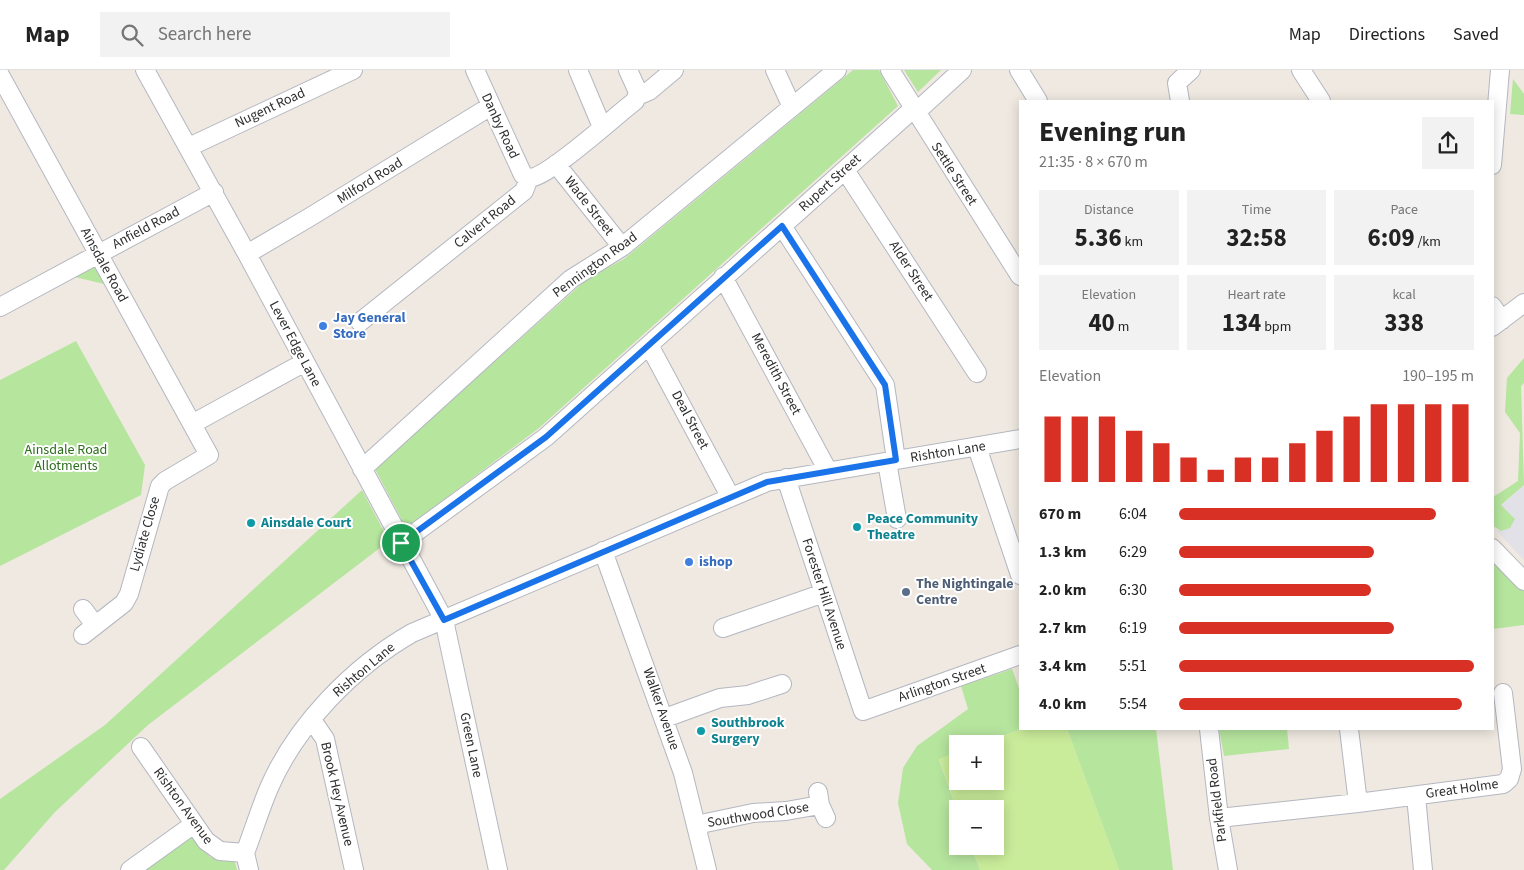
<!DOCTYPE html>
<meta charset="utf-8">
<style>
:root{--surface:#fff;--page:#f2f2f2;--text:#222;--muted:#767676;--line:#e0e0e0;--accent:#d93025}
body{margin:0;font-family:"Source Sans 3",sans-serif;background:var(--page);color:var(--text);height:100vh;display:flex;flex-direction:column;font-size:19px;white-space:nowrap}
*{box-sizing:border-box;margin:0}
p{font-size:16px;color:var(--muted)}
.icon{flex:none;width:28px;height:28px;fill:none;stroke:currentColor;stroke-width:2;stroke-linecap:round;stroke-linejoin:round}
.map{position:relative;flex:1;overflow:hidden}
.drawer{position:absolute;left:1019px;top:30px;width:475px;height:630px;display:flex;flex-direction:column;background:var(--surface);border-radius:0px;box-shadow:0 2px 12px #0003}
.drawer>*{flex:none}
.controls{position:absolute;left:949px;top:665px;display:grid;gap:10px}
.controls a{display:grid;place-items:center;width:55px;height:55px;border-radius:0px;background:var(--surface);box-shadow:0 2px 12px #0003;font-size:25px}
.pin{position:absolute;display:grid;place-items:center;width:42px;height:42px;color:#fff;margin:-21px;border:2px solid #fff;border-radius:50%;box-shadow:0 1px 5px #0007}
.round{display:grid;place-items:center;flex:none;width:52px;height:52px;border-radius:0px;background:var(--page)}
.head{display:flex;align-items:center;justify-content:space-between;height:85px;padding:0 20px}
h1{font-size:28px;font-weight:700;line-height:38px}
.figures{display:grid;grid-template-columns:repeat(3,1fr);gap:8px;height:85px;padding:5px 20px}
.figures div{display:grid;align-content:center;border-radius:0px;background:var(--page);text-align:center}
.figures b{font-size:25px;font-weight:700}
.figures small{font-size:14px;font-weight:400}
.figures p{font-size:14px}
.chart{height:140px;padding:10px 20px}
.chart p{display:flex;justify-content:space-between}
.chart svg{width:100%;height:90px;margin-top:5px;stroke:var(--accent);stroke-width:6}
ul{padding:0 20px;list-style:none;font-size:16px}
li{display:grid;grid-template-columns:80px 60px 1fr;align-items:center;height:38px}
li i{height:12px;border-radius:6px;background:var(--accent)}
header{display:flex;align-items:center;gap:30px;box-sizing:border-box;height:70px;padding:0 25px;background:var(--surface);border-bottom:1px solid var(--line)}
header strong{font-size:24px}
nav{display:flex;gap:28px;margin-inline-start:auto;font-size:18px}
.search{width:350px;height:45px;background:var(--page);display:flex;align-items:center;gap:12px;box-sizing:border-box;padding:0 18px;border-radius:0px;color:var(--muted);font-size:19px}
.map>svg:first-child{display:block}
</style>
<header>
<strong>Map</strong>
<div class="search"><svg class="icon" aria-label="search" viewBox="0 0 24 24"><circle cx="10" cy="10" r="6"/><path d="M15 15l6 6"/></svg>Search here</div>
<nav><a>Map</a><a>Directions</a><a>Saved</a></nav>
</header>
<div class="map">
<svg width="1524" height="800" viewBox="0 0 1524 800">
<rect width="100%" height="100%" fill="#efe9e1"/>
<!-- industrial -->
<path fill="#e3e1e8" d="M 1524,415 L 1524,490 L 1496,460 L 1501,461 L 1501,436 Z"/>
<!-- green -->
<path fill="#b6e59e" d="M 853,0 L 879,0 L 898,36 L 539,358 L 406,458 L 375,399 L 587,209 L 624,189 Z
M 904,0 L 941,0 L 918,22 Z
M 1513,9 L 1524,24 L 1524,45 L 1510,44 Z
M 98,184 L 117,217 L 62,204 Z
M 76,271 L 145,395 L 141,425 L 0,496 L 0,310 Z
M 1524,288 L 1524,313 L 1521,316 L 1524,415 L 1501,435 L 1515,449 L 1510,458 L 1501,461 L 1493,456 L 1493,427 L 1518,411 L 1520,363 L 1505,342 L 1507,308 Z
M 362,420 L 389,471 L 148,655 L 55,742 L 4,800 L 0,800 L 0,729 L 105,655 Z
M 1492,486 L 1524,521 L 1524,555 L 1493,559 Z
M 1012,599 L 1020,621 L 1020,659 L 1022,659 L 981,674 L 958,674 L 957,682 L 939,690 L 957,740 L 958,776 L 971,776 L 980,800 L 932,800 L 907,774 L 898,733 L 903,698 L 917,676 L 968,639 L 961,616 Z
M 1067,659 L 1156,659 L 1173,800 L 1119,800 Z
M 1219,659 L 1287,659 L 1289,679 L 1224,686 Z
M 189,767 L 193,767 L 210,787 L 235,792 L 237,800 L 141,800 Z"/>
<!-- pitch -->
<path fill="#c9ec9a" d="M 1022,659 L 1067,659 L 1119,800 L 980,800 L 971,776 L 995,776 L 995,739 L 957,740 L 939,689 L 957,682 L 958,711 L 995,711 L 995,674 L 981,674 Z"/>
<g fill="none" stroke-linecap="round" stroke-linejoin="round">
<!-- minor casing -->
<g stroke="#b4b7c1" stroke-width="20">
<path id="minor" d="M 145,0 L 247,184 L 444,550 L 498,800
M 475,0 L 523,105 L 529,108
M 578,0 L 602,57
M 628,0 L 638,22
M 775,0 L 792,37
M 890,0 L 1020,206
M 1019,0 L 1038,31
M 1301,0 L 1321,31
M 0,5 L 209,385 L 165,411 L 160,416 L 129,524 L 124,533 L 83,565
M 638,22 L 642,24 L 649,21 L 674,0
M 1180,31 L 1177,13 L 1191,0
M 915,43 L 962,0
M 189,77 L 353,0
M 556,94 L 622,177
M 1492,95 L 1500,0
M 845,100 L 977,303
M 529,108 C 548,108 616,45 635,31 L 638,22
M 782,156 L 885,315 L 896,390
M 247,184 L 310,147 L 491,36
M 723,207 L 828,401
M 1492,236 L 1502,250
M 0,237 L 214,122
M 360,252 L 524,121 L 529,108
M 1492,257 L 1524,233
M 649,275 L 730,426
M 192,354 L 305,292
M 977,377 L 1020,505
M 887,392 L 897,449
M 362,399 L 571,209 L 622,177 L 837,0
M 786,408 L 863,641 L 1020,585
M 401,473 L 546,367 L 913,39
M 1492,478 L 1524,511
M 603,481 L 683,703 L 707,800
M 83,539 L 95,555
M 723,558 L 824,523
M 665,648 L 720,628 L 748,625 L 782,614
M 312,650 L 325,669 L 354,800
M 1209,659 L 1219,748 L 1228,800
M 1349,659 L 1358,733
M 141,677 L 206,771 L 220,781 L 245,783 L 249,800
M 818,722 L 820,735 L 826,748
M 1416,726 L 1423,800
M 1219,748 L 1358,733 L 1503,714 L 1509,709 L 1512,699 L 1503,623
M 696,755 L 753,743 L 786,741 L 820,735
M 245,783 C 253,762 260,739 269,718 C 296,655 353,597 412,563 L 767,412 L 1020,369
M 130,800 L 194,754"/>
</g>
<!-- minor -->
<use href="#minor" stroke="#fff" stroke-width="18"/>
</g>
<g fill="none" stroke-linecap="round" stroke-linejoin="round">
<!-- route casing -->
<g stroke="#fff" stroke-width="10">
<path id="route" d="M 782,156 L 885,315 L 896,390 L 767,412 L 444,550 L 401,473 L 546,367 Z"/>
</g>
<!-- route -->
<use href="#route" stroke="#1a73e8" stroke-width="6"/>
</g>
<!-- markers -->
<g fill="#3f7fe0" stroke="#fff" stroke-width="2">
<circle cx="323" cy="256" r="5"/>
<circle cx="689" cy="492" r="5"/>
</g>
<g fill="#0f9aa8" stroke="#fff" stroke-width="2">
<circle cx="251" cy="453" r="5"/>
<circle cx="857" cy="457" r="5"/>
<circle cx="701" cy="661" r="5"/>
</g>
<circle fill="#5c6f8a" stroke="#fff" stroke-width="2" cx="906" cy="522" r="5"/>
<g text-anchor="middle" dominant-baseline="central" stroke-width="4" stroke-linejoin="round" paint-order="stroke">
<!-- street labels -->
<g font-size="14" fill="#2e2e2e" stroke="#fff">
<text transform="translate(270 38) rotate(-25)">Nugent Road</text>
<text transform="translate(500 56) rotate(65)">Danby Road</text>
<text transform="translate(954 104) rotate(57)">Settle Street</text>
<text transform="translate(370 111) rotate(-32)">Milford Road</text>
<text transform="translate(830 113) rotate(-42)">Rupert Street</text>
<text transform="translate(589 136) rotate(52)">Wade Street</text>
<text transform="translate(485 152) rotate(-39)">Calvert Road</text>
<text transform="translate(146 158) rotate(-28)">Anfield Road</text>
<text transform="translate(104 195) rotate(61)">Ainsdale Road</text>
<text transform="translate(595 195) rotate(-36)">Pennington Road</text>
<text transform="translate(911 201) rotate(57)">Alder Street</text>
<text transform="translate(295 274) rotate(62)">Lever Edge Lane</text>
<text transform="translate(776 304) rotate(62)">Meredith Street</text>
<text transform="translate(690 350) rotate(62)">Deal Street</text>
<text transform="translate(948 382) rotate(-9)">Rishton Lane</text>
<text transform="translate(145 464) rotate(-74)">Lydiate Close</text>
<text transform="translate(824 524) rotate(72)">Forester Hill Avenue</text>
<text transform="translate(364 600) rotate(-40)">Rishton Lane</text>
<text transform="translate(942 613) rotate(-19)">Arlington Street</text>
<text transform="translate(661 639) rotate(71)">Walker Avenue</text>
<text transform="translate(471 675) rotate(78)">Green Lane</text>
<text transform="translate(1462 719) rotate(-8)">Great Holme</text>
<text transform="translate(337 724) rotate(77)">Brook Hey Avenue</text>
<text transform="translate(1217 730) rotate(-97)">Parkfield Road</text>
<text transform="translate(183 736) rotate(54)">Rishton Avenue</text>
<text transform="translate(758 745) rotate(-9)">Southwood Close</text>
</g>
<!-- shop labels -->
<g font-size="14" font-weight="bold" fill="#366cbe" stroke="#fff" text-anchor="start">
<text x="333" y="248">Jay General<tspan x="333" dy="16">Store</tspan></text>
<text x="699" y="492">ishop</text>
</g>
<!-- park labels -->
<g font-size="14" fill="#2c6e1b" stroke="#fff">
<text x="66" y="380">Ainsdale Road<tspan x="66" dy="16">Allotments</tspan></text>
</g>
<!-- culture labels -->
<g font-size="14" font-weight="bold" fill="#0d838f" stroke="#fff" text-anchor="start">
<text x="867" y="449">Peace Community<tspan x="867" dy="16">Theatre</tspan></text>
<text x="261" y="453">Ainsdale Court</text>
<text x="711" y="653">Southbrook<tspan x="711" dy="16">Surgery</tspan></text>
</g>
<!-- service labels -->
<g font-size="14" font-weight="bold" fill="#4e5e75" stroke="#fff" text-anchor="start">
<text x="916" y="514">The Nightingale<tspan x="916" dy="16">Centre</tspan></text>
</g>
</g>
</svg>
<div class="controls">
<a>+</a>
<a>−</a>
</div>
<div class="pin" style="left:401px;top:473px;background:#1e9e55"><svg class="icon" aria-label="arrive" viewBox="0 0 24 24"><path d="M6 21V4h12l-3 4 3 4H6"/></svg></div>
<section class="drawer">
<div class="head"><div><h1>Evening run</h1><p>21:35 · 8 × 670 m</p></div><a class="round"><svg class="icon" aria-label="share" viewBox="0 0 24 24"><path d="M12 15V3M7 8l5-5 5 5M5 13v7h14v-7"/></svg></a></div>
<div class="figures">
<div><p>Distance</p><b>5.36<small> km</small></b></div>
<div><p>Time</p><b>32:58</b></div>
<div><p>Pace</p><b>6:09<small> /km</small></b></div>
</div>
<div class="figures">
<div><p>Elevation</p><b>40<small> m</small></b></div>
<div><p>Heart rate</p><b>134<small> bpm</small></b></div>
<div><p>kcal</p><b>338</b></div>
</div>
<div class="chart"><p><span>Elevation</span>190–195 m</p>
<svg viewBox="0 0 160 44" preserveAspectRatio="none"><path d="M5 44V12M15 44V12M25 44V12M35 44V19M45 44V25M55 44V32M65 44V38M75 44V32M85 44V32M95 44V25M105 44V19M115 44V12M125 44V6M135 44V6M145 44V6M155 44V6"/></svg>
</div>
<ul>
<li><b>670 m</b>6:04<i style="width:87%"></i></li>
<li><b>1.3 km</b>6:29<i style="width:66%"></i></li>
<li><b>2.0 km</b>6:30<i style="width:65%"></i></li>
<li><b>2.7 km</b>6:19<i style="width:73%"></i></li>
<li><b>3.4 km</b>5:51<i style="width:100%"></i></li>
<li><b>4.0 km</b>5:54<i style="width:96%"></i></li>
</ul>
</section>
</div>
